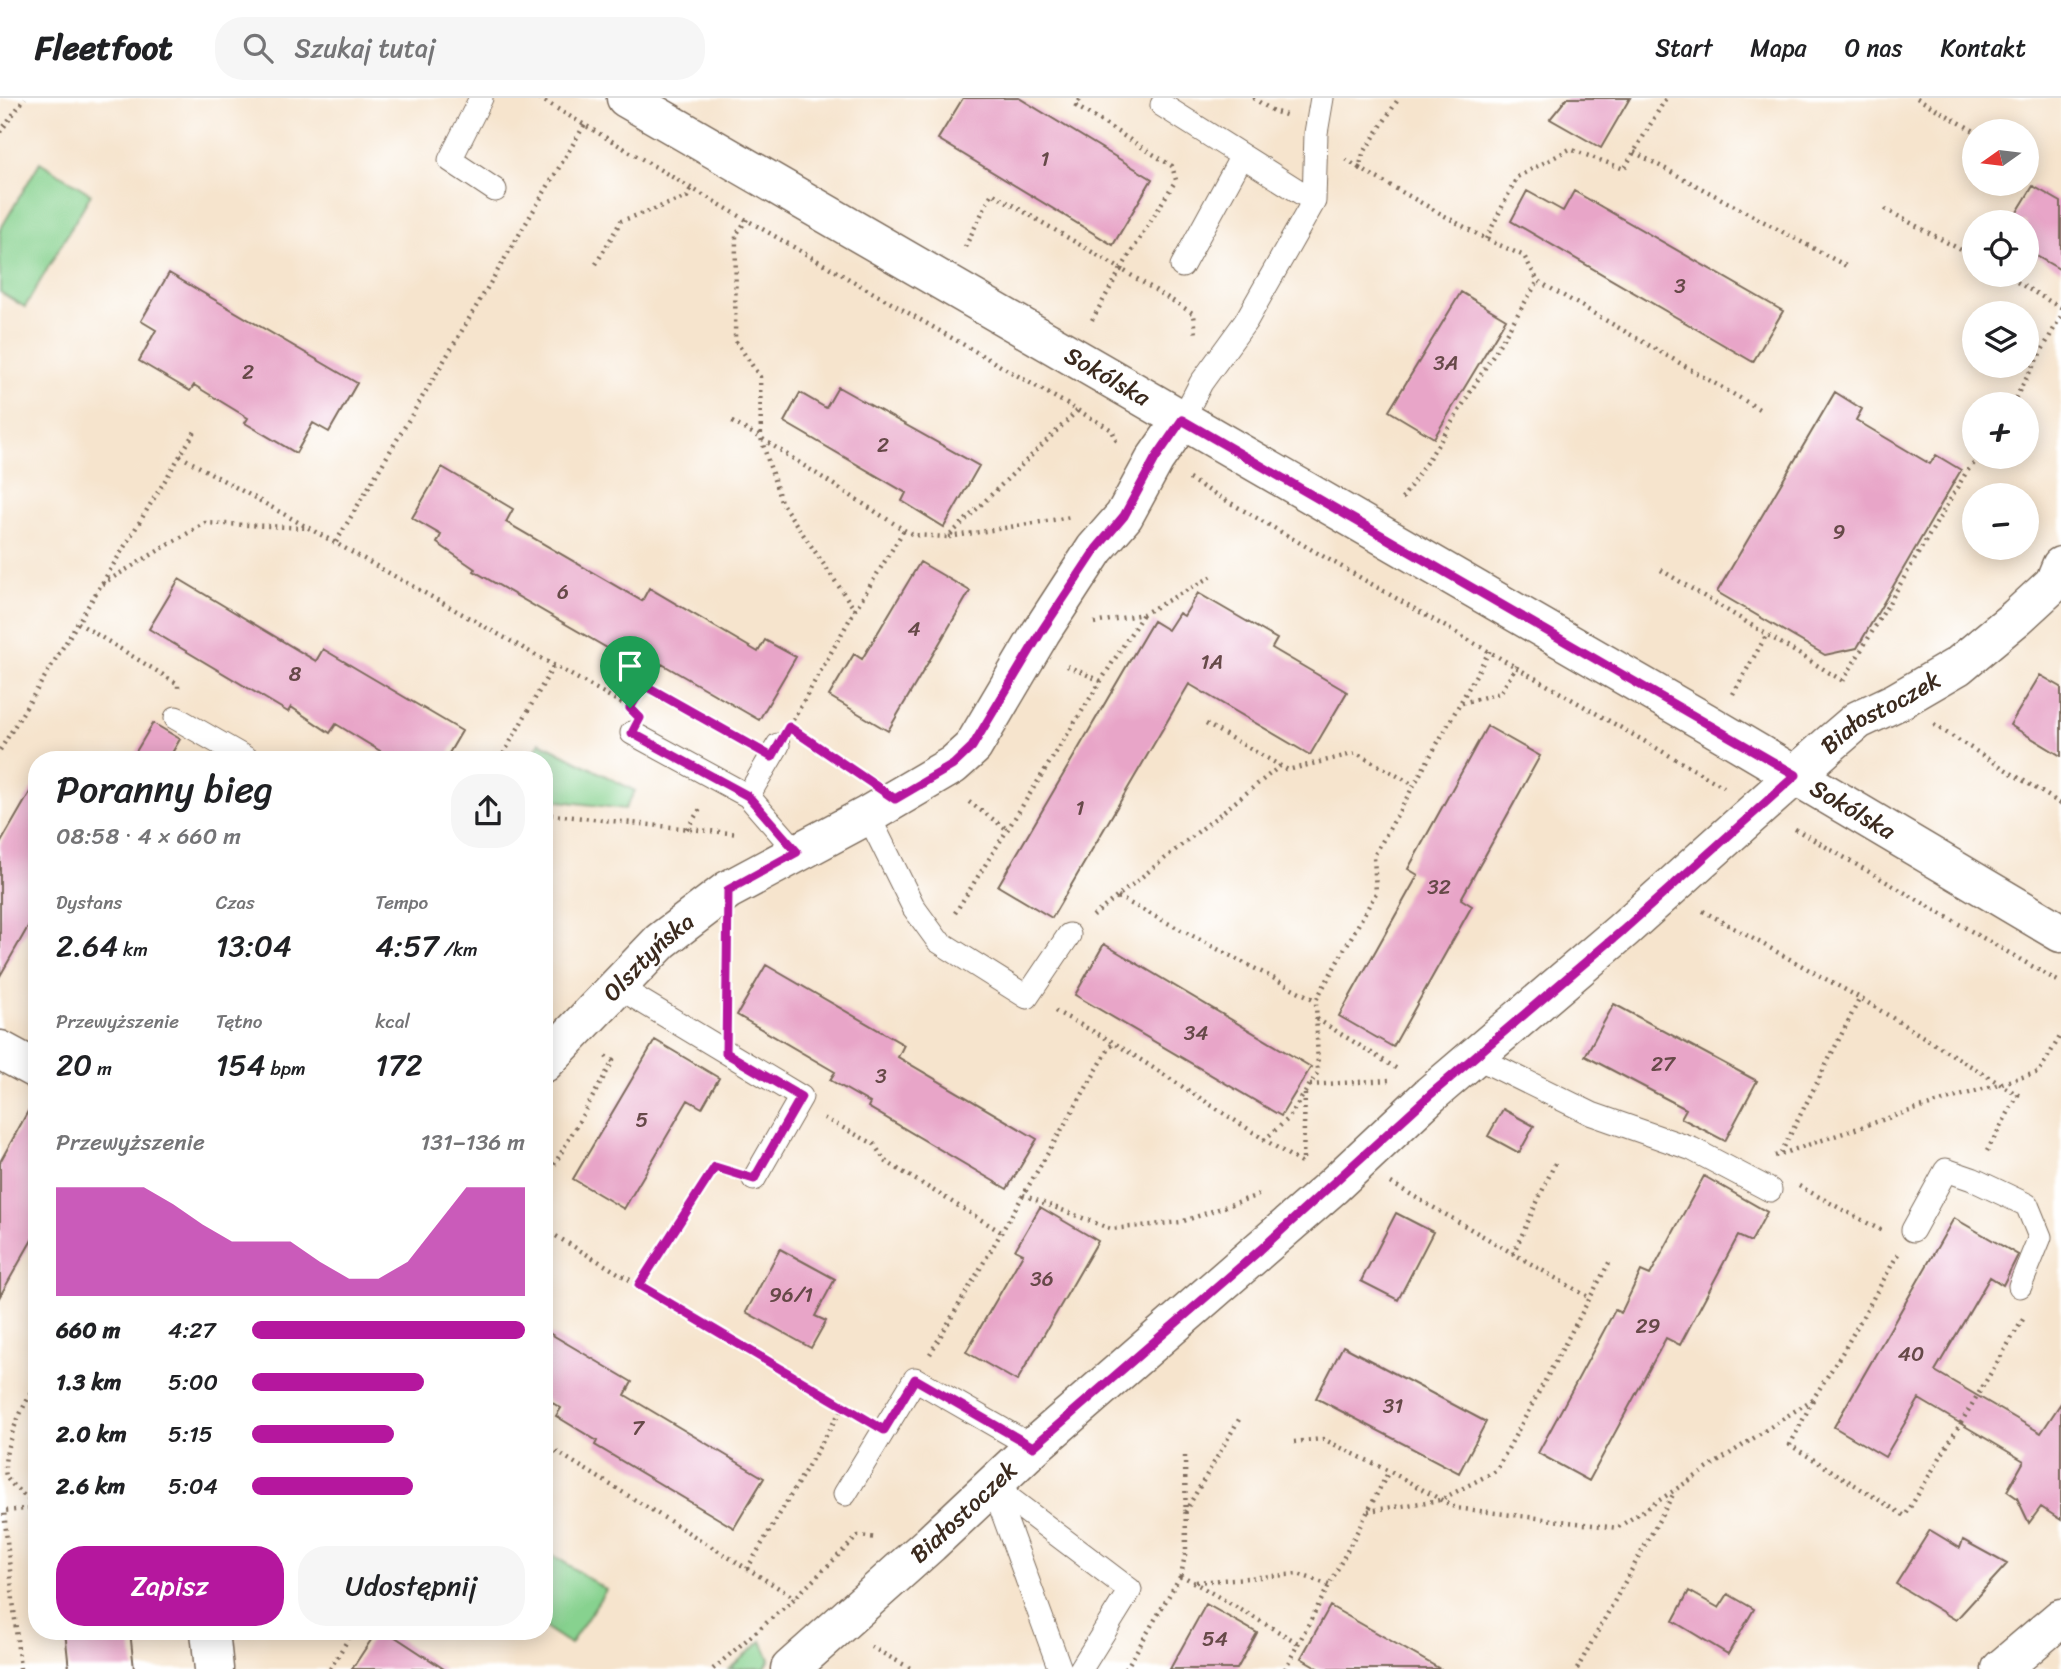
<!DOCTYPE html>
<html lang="pl">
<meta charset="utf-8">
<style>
:root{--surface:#fff;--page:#f6f6f6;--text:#202124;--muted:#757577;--line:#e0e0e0;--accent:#b5179e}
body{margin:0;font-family:Sriracha,sans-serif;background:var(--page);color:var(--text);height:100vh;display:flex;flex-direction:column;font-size:26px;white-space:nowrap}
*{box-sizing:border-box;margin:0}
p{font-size:23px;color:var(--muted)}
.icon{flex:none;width:38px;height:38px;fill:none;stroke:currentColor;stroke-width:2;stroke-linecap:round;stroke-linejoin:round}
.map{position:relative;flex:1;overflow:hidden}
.side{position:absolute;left:28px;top:653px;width:525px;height:889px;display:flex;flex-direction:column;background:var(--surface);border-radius:28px;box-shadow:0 4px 18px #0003}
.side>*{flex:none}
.needle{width:46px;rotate:256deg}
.tools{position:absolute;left:1962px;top:21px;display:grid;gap:14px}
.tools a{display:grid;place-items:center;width:77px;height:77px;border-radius:50%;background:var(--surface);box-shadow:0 4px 18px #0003;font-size:35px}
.pin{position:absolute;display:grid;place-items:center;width:60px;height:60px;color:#fff;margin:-72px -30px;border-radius:50% 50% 50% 0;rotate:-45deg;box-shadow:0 0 7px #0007}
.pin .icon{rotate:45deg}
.round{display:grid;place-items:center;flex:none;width:74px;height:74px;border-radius:28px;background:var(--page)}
.head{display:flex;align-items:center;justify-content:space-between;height:119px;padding:0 28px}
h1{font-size:38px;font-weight:600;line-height:52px}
.stats{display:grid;grid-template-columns:repeat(3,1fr);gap:10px;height:119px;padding:7px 28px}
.stats div{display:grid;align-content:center}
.stats b{font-size:30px;font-weight:600}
.stats small{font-size:19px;font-weight:400}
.stats p{font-size:19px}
.chart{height:196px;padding:14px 28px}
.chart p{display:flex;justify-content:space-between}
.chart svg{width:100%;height:126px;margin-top:7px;fill:var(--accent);opacity:.7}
.cta{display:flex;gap:14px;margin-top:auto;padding:14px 28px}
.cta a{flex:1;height:80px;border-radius:28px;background:var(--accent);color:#fff;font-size:28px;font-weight:600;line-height:80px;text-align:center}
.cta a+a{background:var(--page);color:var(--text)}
ul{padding:0 28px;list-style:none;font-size:23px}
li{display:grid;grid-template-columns:112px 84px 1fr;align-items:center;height:52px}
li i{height:18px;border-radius:9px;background:var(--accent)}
header{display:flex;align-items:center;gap:42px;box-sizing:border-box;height:98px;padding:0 35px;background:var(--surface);border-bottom:2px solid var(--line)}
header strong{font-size:33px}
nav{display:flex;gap:38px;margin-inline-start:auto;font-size:24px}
.search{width:490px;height:63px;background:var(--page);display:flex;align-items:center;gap:18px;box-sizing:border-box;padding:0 24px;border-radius:28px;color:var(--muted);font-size:26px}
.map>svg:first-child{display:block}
</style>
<header>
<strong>Fleetfoot</strong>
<div class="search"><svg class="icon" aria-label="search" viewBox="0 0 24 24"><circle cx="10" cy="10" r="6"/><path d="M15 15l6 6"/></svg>Szukaj tutaj</div>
<nav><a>Start</a><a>Mapa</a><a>O nas</a><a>Kontakt</a></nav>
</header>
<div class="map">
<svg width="2061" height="1571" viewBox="0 0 2061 1571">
<rect width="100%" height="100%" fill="#fff"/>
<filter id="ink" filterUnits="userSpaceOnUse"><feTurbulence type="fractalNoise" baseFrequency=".0143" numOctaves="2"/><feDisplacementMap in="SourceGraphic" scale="14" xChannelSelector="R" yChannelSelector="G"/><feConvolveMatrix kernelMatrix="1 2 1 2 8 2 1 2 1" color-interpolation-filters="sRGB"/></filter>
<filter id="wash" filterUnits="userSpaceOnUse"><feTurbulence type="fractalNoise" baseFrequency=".00686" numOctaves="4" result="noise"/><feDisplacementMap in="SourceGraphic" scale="28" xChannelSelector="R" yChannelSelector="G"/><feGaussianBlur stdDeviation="1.57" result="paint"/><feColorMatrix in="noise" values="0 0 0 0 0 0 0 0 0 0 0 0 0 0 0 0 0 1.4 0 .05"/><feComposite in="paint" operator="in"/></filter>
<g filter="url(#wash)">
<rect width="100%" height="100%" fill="#f6e4cd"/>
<!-- green -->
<path fill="#87d28f" stroke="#617e56" stroke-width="2" d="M 40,64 L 91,96 L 25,209 L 0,194 L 0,132 Z
M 540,644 L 635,693 L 625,711 L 544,701 L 544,662 L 530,661 Z
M 544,1451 L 606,1492 L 570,1546 L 544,1529 Z
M 762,1543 L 770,1561 L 765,1570 L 729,1571 Z"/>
<g id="blocks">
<!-- building -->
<path fill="#e8a5c8" d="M 963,0 L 1019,0 L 1152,81 L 1113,147 L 938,41 Z
M 1567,0 L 1630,0 L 1601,50 L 1550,21 Z
M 2033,88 L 2061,104 L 2061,172 L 2026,152 L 2026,124 L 2011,124 Z
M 1527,93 L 1563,113 L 1574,93 L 1783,213 L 1753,264 L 1511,123 Z
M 169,175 L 357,285 L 329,334 L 313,325 L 296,355 L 245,325 L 248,320 L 194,287 L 190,293 L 139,263 L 156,232 L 141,223 Z
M 1461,194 L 1506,221 L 1434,340 L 1389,313 Z
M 838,289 L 979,368 L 944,429 L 902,403 L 906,395 L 784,324 L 800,295 L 826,310 Z
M 1835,294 L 1862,311 L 1856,322 L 1930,366 L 1936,357 L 1961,372 L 1857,550 L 1825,557 L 1717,494 Z
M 442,369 L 513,411 L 506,424 L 642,503 L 649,490 L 758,554 L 765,542 L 796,559 L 759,622 L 662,566 L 657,574 L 617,550 L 614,554 L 474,473 L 475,471 L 437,445 L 441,437 L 412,420 Z
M 920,464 L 970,493 L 888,633 L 829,598 L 854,556 L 862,561 Z
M 179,481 L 316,563 L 323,551 L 462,633 L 445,662 L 395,662 L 336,626 L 330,635 L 291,609 L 288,614 L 149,531 Z
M 1198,495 L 1277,541 L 1272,550 L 1347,594 L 1310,657 L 1189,586 L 1052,820 L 998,788 L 1153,523 L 1168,532 L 1179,515 L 1184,518 Z
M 2040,577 L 2061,589 L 2061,658 L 2010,627 Z
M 153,625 L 180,641 L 168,662 L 131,662 Z
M 1487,628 L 1540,658 L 1461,801 L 1472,808 L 1393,949 L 1339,918 L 1418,777 L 1408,771 Z
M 37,682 L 37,813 L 0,878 L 0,746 Z
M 1104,846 L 1311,969 L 1281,1018 L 1075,897 Z
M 766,867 L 904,947 L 898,959 L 1037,1041 L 1007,1091 L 868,1009 L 870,1005 L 830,982 L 835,974 L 737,917 Z
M 1614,906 L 1757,983 L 1725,1043 L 1681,1020 L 1686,1011 L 1585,958 Z
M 655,942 L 719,980 L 702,1010 L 688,1002 L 624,1111 L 573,1081 Z
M 37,997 L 37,1133 L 0,1198 L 0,1064 Z
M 1503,1011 L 1534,1028 L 1519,1055 L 1488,1038 Z
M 1704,1078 L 1767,1114 L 1751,1144 L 1738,1138 L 1680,1247 L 1666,1240 L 1589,1383 L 1538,1355 L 1615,1212 L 1621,1215 L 1641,1173 L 1650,1177 Z
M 1040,1109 L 1098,1143 L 1017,1283 L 966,1254 L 1023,1156 L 1015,1152 Z
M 1396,1115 L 1433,1134 L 1398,1202 L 1361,1183 Z
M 1954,1120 L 2018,1157 L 2003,1187 L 1990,1179 L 1935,1273 L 2041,1335 L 2061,1305 L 2061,1422 L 2041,1409 L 2029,1425 L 2017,1400 L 2007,1393 L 2024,1363 L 1919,1301 L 1885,1359 L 1834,1329 Z
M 780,1151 L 835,1181 L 815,1218 L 826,1223 L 811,1250 L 746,1214 Z
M 544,1232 L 632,1284 L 625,1297 L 764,1380 L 734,1430 L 595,1347 L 597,1343 L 556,1318 L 561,1310 L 544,1300 Z
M 1343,1248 L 1486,1324 L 1459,1375 L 1316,1300 Z
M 1930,1432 L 1960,1450 L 1963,1442 L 2007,1466 L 1956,1522 L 1896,1486 Z
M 1689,1493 L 1719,1510 L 1728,1496 L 1754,1511 L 1728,1556 L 1673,1523 Z
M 1206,1506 L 1257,1535 L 1237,1571 L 1170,1571 Z
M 1330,1508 L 1440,1571 L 1320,1571 L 1301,1560 Z
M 65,1533 L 130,1533 L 134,1571 L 69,1571 Z
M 377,1533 L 386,1533 L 444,1571 L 352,1571 Z"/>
</g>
</g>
<g filter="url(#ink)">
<use href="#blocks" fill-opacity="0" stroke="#7c6b5b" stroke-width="2"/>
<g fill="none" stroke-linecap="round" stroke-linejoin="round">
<!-- service casing -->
<g stroke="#7c6b5b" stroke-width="25">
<path id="service" d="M 481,0 L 450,62 L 495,92
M 1162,7 L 1314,103
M 1182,168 L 1242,58
M 1182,322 L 1201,285 L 1246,223 L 1314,103 L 1316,35 L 1322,0
M 176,620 L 249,662
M 632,635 L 748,698
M 778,647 L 748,698 L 797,754
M 868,717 L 914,810 L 938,843 L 1027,899 L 1069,837
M 618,889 L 801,999 L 754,1081
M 1474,958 L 1592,1016 L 1692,1051 L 1770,1092
M 1913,1132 L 1946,1072 L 1972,1081 L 2027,1107 L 2040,1139 L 2020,1188
M 845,1396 L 915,1281 L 1033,1349
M 1060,1571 L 993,1388 L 1130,1492 L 1081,1571"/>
</g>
<!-- minor casing -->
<g stroke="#7c6b5b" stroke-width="41">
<g id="minor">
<path id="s1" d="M 626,0 L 1705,624 L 2061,835"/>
<path d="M 0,952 L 37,972"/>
<path id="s2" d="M 544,965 L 661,843 L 728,792 L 868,717 L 953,667 L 973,649 L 1041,534 L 1095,451 L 1124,418 L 1155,361 L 1182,322"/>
<path d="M 210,1533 L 214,1571"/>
<path id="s3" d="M 790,1571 L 930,1446 L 1033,1349 L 1332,1089 L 1431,996 L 1622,833 L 1830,646 L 1858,622 L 1896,604 L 1958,568 L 2017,519 L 2054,485 L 2061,468"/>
<path d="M 2001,1571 L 2061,1520"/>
</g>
</g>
<!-- path -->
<path stroke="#7c6b5b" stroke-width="4.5" stroke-dasharray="2 5" stroke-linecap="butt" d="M 539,0 L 691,90 L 1112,332 L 1116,342 L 1119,344
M 1253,0 L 1273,13 L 1289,18
M 1917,0 L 1974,33
M 0,34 L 25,0
M 1634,54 L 1848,169
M 1346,61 L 1359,70 L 1363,56 L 1399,0
M 1359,70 L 1486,141 L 1524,158 L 1538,183 L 1759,311
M 1885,111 L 1974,159
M 747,121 L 736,137 L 735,242 L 760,279 L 761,340 L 781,404 L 855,512
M 1486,141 L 1517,79 L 1570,51 L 1624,71 L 1666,0
M 965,149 L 992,95 L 1121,171 L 1176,82 L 1172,68 L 1076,8 L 1081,0
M 596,166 L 621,123 L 687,99 L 691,90
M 2005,177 L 2061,210
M 1092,222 L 1121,171 L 1194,216 L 1196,238
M 2012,306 L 2061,218
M 732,324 L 761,340 L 904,432 L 914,437 L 948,439 L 1078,312
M 180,358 L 623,606
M 1189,381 L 1724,689
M 1402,401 L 1443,339 L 1538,183
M 949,439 L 1071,419
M 336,444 L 585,26
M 1661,472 L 1843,583 L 1842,586
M 102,486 L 205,425 L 308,430
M 78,525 L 178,586 L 178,591
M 1094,525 L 1143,516 L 1215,477
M 1067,568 L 1101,583
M 1843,583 L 1967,373 L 1980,359
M 1733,596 L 1767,536
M 634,605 L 644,587 L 743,643
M 1462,605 L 1500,595 L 1517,568
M 793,622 L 855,512 L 904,432
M 1206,626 L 1288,672 L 1356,655 L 1414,687
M 1934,627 L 2061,706
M 808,643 L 859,677
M 0,652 L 197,330
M 500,662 L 554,567
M 969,704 L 1008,732
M 544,716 L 739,736
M 687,731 L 702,708
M 1795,731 L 2061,885
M 1118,799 L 1315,902
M 1703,813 L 1860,900 L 2018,997 L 1987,1053
M 955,815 L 1143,516
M 1093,818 L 1280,668
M 1055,913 L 1113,944 L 1301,1065
M 727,919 L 728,840
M 1317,921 L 1399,972
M 1310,987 L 1389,982
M 824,1020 L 874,1046 L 885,1063 L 1001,1134
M 1264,1042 L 1288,1021 L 1318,974 L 1316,902 L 1376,795 L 1374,758 L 1490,552
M 1781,1055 L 1860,900
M 1775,1058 L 1900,1016 L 2039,974 L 2061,937
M 1303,1061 L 1305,996
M 544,1085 L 613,963 L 605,958
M 1391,1085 L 1590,1200
M 1799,1088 L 1884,1134
M 1023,1097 L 1111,1131 L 1181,1124 L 1261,1096
M 544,1131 L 859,1318
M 1513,1156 L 1557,1061
M 639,1187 L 714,1069 L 724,1072
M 930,1256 L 1113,944
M 37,1283 C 24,1308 0,1350 6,1378 C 10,1387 29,1401 37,1409
M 1813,1302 L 1790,1347 L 1905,1418 L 2025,1218
M 1294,1344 L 1323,1341 L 1389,1373 L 1456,1410 L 1617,1430 L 1813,1301 L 1844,1252 L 1898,1156
M 544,1346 L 795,1500
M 1185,1358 L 1186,1452 L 1181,1477 L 1298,1545
M 1368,1413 L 1440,1402 L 1496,1373 L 1611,1161
M 1185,1414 L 1241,1318
M 747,1471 L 843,1309
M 1196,1484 L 1298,1476 L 1329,1487
M 871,1549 L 912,1571
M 20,1571 L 4,1413 L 37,1410
M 330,1571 L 353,1533
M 713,1571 L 795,1500 L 858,1438 L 878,1440
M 1126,1571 L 1181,1477
M 1285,1571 L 1389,1373
M 1577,1571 L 1675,1393"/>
<!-- service -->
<use href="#service" stroke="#fff" stroke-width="23"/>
<!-- minor -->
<use href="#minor" stroke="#fff" stroke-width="38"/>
</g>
</g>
<g fill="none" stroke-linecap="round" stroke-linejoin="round" filter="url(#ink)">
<!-- route casing -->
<g stroke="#fff" stroke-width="14">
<path id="route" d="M 1182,322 L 1796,677 L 1622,833 L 1431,996 L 1260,1152 L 1033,1349 L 915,1281 L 884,1332 L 639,1187 L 715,1069 L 754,1081 L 801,999 L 726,955 L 728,792 L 797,754 L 748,698 L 632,635 L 640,620 L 630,610 L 644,587 L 772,659 L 789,629 L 895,701 L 953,667 L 972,649 L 1041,534 L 1096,451 L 1124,418 L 1155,361 Z"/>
</g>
<!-- route -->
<use href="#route" stroke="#b5179e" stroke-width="9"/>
</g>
<g text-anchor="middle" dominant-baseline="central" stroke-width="5" stroke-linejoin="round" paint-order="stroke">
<!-- number labels -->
<g font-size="21" fill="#664948">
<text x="1045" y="61">1</text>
<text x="1680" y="188">3</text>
<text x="1446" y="265">3A</text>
<text x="248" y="274">2</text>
<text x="883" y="347">2</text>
<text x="1839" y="434">9</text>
<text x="563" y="494">6</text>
<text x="914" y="531">4</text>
<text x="1212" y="564">1A</text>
<text x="295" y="576">8</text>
<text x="1080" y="710">1</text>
<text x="1439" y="789">32</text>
<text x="1196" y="935">34</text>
<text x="1663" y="966">27</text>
<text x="881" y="978">3</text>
<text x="642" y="1022">5</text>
<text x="1042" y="1181">36</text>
<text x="791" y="1197">96/1</text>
<text x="1648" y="1228">29</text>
<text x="1911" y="1256">40</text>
<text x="1393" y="1308">31</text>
<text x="638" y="1330">7</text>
<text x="1215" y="1541">54</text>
</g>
<!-- street labels -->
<g font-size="24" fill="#3b2a1e" stroke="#fff">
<text stroke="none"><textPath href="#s1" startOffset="556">Sokólska</textPath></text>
<text stroke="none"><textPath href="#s3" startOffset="1452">Białostoczek</textPath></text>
<text stroke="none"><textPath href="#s1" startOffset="1418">Sokólska</textPath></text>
<text stroke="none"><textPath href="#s2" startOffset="149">Olsztyńska</textPath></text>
<text stroke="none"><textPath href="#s3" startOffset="234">Białostoczek</textPath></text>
</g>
</g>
</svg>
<div class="tools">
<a><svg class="needle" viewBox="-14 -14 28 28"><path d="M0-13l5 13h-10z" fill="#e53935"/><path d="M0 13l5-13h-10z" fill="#757577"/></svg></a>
<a><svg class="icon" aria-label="locate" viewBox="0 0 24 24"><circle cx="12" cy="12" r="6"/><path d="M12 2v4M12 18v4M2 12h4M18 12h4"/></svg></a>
<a><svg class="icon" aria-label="layers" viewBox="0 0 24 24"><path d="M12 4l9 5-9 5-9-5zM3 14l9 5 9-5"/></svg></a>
<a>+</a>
<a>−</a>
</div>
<div class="pin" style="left:630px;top:610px;background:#1e9e55"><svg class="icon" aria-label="arrive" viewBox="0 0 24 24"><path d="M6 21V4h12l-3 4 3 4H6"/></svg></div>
<section class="side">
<div class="head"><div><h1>Poranny bieg</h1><p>08:58 · 4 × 660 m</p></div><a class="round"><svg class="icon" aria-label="share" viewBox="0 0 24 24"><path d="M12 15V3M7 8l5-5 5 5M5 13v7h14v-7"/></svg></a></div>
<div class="stats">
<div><p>Dystans</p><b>2.64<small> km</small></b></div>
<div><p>Czas</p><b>13:04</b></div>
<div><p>Tempo</p><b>4:57<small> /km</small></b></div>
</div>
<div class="stats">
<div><p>Przewyższenie</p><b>20<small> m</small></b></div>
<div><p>Tętno</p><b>154<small> bpm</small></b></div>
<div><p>kcal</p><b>172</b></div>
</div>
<div class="chart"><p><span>Przewyższenie</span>131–136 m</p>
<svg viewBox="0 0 160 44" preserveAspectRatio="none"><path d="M0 44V6L10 6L20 6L30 6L40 12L50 19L60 25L70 25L80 25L90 32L100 38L110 38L120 32L130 19L140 6L150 6L160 6V44z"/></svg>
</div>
<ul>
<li><b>660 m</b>4:27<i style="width:100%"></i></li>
<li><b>1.3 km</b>5:00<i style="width:63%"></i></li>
<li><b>2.0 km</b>5:15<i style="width:52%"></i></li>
<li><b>2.6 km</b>5:04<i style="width:59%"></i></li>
</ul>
<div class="cta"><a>Zapisz</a><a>Udostępnij</a></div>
</section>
</div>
